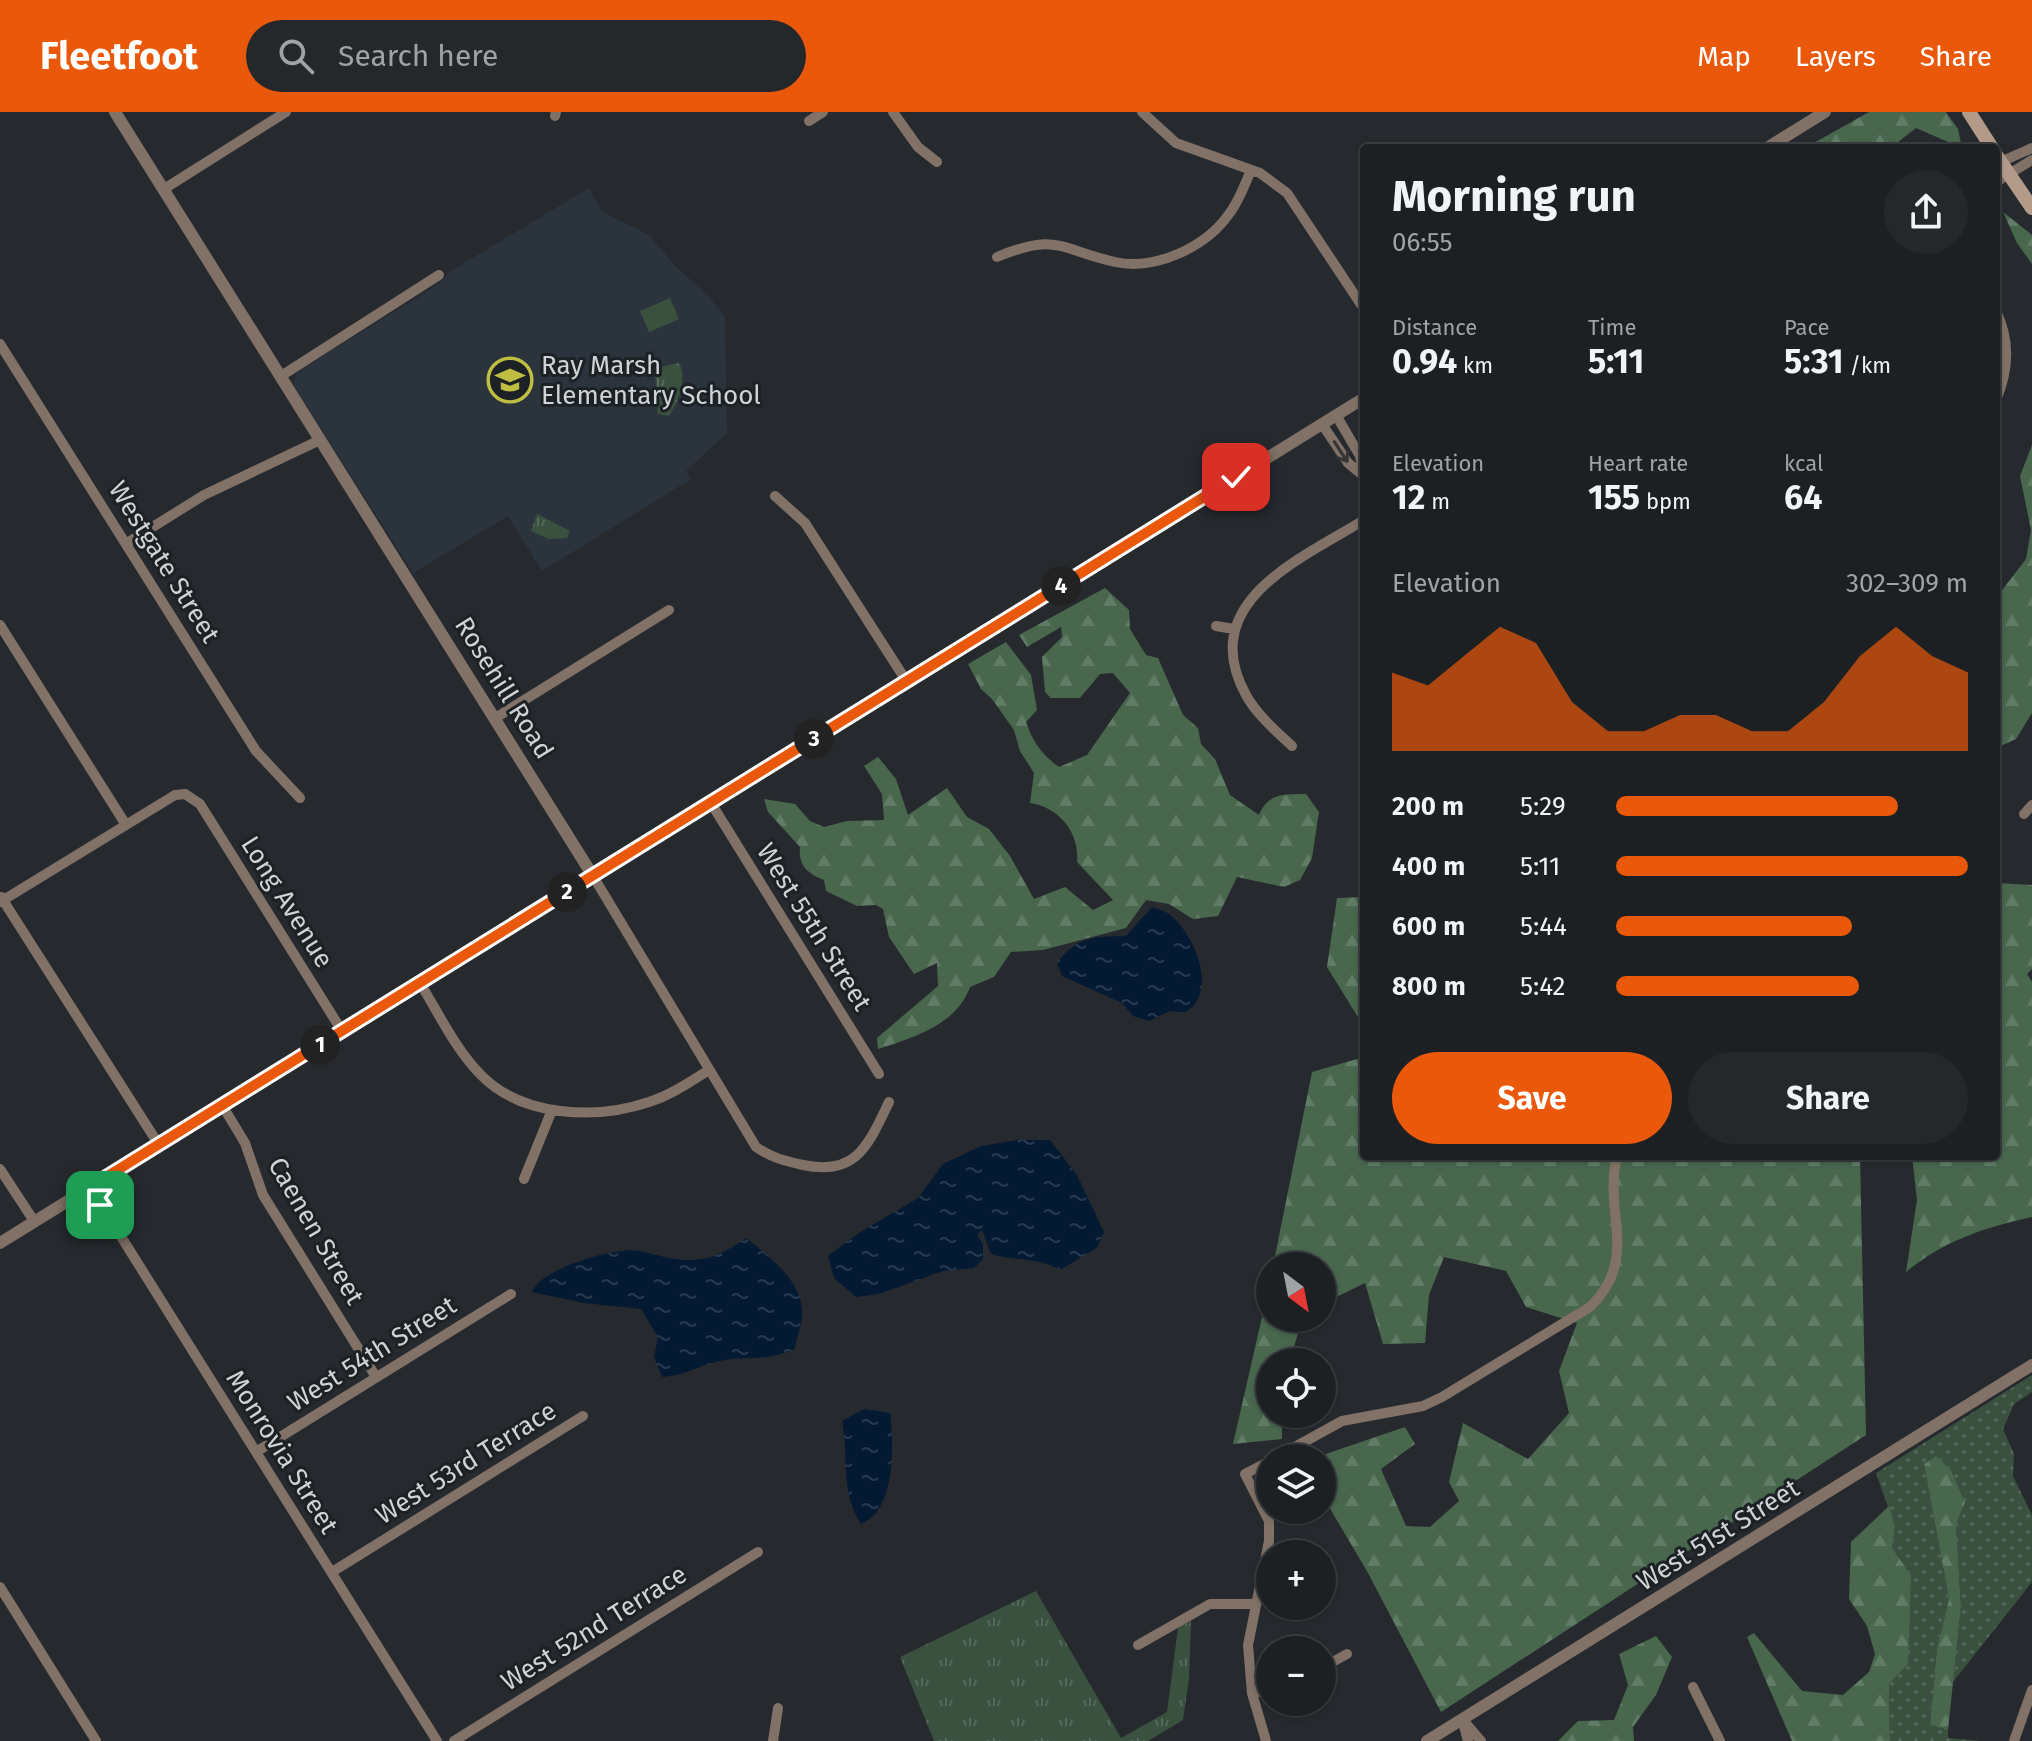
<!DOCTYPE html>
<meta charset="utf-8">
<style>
:root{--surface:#1c2023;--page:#25282b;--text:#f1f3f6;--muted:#a0a3a6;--line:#3a3e41;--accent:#ea580c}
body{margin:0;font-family:"Fira Sans",sans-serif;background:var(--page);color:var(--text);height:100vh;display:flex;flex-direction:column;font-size:30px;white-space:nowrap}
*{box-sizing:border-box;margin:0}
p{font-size:26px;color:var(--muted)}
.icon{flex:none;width:44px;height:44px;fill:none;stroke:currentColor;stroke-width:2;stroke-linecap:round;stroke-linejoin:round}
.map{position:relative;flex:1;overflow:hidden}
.panel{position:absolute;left:1360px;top:32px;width:640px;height:1016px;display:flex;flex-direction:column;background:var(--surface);border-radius:8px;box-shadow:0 2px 6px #0004,0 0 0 2px var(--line)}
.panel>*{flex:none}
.needle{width:52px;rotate:148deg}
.controls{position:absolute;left:1256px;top:1140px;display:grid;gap:16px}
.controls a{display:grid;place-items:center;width:80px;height:80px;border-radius:50%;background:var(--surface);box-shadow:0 2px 6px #0004,0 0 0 2px var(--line);font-size:40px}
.pin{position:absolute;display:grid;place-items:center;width:68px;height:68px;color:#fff;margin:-34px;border-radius:16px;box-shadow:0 4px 12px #0006}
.km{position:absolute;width:40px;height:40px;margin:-20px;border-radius:50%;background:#222;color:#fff;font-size:22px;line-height:40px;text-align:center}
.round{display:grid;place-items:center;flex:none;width:84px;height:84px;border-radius:42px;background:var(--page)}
.headline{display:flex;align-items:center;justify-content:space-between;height:136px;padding:0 32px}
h1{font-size:44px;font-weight:700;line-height:60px}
.stats{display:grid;grid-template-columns:repeat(3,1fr);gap:12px;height:136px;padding:8px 32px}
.stats div{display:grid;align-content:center}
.stats b{font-size:34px;font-weight:700}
.stats small{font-size:22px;font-weight:400}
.stats p{font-size:22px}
.chart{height:224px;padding:16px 32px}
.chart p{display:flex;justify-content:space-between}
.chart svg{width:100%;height:144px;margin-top:8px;fill:var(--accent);opacity:.7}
.button{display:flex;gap:16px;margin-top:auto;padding:16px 32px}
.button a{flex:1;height:92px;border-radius:48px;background:var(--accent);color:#fff;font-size:32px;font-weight:700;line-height:92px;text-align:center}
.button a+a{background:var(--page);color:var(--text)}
ul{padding:0 32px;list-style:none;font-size:26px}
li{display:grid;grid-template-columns:128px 96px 1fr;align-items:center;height:60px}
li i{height:20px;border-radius:10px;background:var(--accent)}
header{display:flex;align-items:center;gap:48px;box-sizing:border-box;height:112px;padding:0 40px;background:var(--accent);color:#fff}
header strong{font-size:38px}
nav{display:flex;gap:44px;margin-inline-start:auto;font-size:28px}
.search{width:560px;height:72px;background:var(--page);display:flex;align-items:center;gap:20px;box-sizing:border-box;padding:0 28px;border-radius:44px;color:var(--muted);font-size:30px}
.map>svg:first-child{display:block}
</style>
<header>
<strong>Fleetfoot</strong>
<div class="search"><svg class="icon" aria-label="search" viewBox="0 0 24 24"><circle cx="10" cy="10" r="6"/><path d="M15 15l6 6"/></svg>Search here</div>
<nav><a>Map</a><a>Layers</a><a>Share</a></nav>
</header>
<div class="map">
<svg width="2032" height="1629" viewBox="0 0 2032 1629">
<defs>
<pattern id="grass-dots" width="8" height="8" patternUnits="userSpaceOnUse" patternTransform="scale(2)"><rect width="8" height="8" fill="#3b513f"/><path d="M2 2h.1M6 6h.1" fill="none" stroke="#56695a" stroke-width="1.8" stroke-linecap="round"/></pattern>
<pattern id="forest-firs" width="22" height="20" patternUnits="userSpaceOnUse" patternTransform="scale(2)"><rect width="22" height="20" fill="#48674d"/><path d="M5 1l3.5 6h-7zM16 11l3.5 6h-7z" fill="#617c66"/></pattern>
<pattern id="park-tufts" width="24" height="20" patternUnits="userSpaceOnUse" patternTransform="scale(2)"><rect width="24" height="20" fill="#3b513f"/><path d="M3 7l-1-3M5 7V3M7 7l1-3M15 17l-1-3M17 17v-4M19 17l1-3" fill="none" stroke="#56695a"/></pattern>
<pattern id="water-ripples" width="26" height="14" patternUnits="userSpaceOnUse" patternTransform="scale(2)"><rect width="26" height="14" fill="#041932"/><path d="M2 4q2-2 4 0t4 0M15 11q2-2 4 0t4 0" fill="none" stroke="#283a4f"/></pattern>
</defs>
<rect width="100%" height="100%" fill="#262a2f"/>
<!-- built -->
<path fill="#2b343d" d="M 589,76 L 602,100 L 649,123 L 677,156 L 707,182 L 725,206 L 727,321 L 686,359 L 691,367 L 542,459 L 508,404 L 413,461 L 294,274 L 296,261 L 437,173 L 451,159 Z"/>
<!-- grass -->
<path fill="url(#grass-dots)" d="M 2032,1263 L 2032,1280 L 2014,1292 L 2003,1317 L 2014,1342 L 2013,1364 L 2032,1403 L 2032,1470 L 1953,1570 L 1961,1495 L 1956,1412 L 1965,1391 L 1951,1358 L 1936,1344 L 1924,1352 L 1949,1487 L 1937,1536 L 1930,1613 L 1948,1618 L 1948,1626 L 1980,1629 L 1890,1629 L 1889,1571 L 1911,1463 L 1892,1436 L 1895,1415 L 1876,1361 Z"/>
<!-- forest -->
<path fill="url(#forest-firs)" d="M 1869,0 L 1946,0 L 1958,17 L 1962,36 L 1916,16 L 1898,30 L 1896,36 L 1805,36 Z
M 2003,100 L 2032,123 L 2032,152 L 2017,131 Z
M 2032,333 L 2032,601 L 2016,627 L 1996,636 L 1996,486 L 2026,447 L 2031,418 L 2020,364 Z
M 1105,476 L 1129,498 L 1130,517 L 1146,543 L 1158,546 L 1183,603 L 1198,616 L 1201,632 L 1215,647 L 1230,683 L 1259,703 C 1268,681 1284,682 1306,682 L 1319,700 L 1312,746 L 1300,768 L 1284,775 L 1237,765 L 1218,804 L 1193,807 L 1169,792 L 1146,788 L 1126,816 L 1043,838 L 1011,840 L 994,865 L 970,875 C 956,913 915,925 878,937 L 877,926 L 938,874 L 937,851 L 914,862 L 889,825 L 883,797 L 876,793 L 857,794 L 826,779 L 824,768 C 808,762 798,753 800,735 L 768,700 L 764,687 L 795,692 L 810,709 L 824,715 L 847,709 L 884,708 L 882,682 L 864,654 L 878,645 L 896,667 L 908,703 L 947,676 L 967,705 L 989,717 L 1010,744 L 1034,787 L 1065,775 L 1093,798 L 1113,788 L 1077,750 C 1080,721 1059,695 1030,691 L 1034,661 L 1020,639 L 1014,618 L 992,587 L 981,577 L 968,552 L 1006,530 L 1031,563 L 1037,598 L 1026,610 C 1033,630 1041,642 1059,655 L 1087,643 L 1130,581 L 1113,561 L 1100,562 L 1080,586 L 1051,586 L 1045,580 L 1042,545 L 1062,525 L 1061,515 L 1027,535 L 1019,523 Z
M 1996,771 L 2032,773 L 2032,857 L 2027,862 L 2032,870 L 2032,1105 C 1986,1115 1943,1129 1906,1160 L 1917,1088 L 1912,1044 L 1996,1044 Z
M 1364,785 L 1364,915 L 1327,855 L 1337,786 Z
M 1364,945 L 1364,1044 L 1775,1044 L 1777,1048 L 1786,1044 L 1860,1044 L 1866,1323 L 1441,1600 L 1368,1461 L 1322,1383 L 1322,1346 L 1314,1346 L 1405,1315 L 1415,1332 L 1381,1357 L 1406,1414 L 1430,1415 L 1459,1389 L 1449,1370 L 1463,1311 L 1528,1347 L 1569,1301 L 1559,1259 L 1577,1211 L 1526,1195 L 1506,1159 L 1444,1145 L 1429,1183 L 1425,1231 L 1383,1232 L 1365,1171 L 1322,1192 L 1322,1154 L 1273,1154 L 1312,960 Z
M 1270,1170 L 1270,1206 L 1303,1206 L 1289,1250 L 1270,1250 L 1270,1302 L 1282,1302 L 1282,1327 L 1233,1332 Z
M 1936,1344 L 1951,1358 L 1965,1391 L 1956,1412 L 1961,1495 L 1948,1618 L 1930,1613 L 1937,1536 L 1949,1487 L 1924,1352 Z
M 1889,1394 L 1895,1415 L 1892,1436 L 1911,1463 L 1908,1552 L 1889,1572 L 1890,1629 L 1792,1629 L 1747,1525 L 1754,1521 L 1802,1579 L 1843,1583 L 1869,1560 L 1875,1542 L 1867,1514 L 1849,1487 L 1851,1430 Z
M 1656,1524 L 1672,1545 L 1656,1583 L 1633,1615 L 1634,1629 L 1558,1629 L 1578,1609 L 1614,1608 L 1628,1573 L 1619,1542 Z"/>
<!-- park -->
<path fill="url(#park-tufts)" d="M 679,251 C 688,266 678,291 669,304 L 658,302 L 655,261 L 660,255 Z
M 537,402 L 570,419 L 567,426 L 549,427 L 531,419 Z
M 1036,1479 L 1121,1626 L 1167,1600 L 1178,1516 L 1191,1509 L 1189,1566 L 1183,1608 L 1148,1629 L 934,1629 L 900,1545 Z"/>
<!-- pitch -->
<path fill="#3b513f" d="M 670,186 L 679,207 L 649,220 L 640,199 Z"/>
<!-- water -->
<path fill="url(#water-ripples)" d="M 1152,795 C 1157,797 1165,799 1169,802 C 1193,820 1217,874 1190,897 C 1184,903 1179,899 1172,899 C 1165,900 1156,906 1149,909 L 1133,904 L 1122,891 L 1062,864 L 1057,851 C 1077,824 1094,825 1126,824 Z
M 1018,1028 L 1050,1028 L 1077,1063 L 1104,1120 L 1097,1136 L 1060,1158 C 1035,1144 1017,1150 991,1142 L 982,1118 L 977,1123 L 983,1132 L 983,1147 L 974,1156 L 943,1159 L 879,1182 L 856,1185 L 834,1166 L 828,1144 L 857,1122 L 918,1086 L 943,1052 L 981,1034 Z
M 746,1126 C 768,1143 801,1168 802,1199 C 803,1211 796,1225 795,1237 C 764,1251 744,1242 716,1250 C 696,1255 683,1264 662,1265 L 654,1245 L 658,1225 L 641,1197 L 584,1191 L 532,1180 C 540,1157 616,1134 640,1139 C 656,1142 671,1148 689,1148 C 712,1148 727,1139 746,1126 Z
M 864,1297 L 890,1301 C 894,1331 896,1399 861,1412 C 840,1381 849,1345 842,1309 Z"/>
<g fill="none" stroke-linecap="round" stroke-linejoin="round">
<!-- minor -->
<path stroke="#817167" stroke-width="10" d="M 893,0 L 918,35 L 937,50
M 1142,0 L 1176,31 L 1260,61 L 1287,81 L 1364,197
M 555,4 L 556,0
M 809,9 L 823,0
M 1998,51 L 2032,36
M 1996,70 L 2032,48
M 164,77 L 286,0
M 997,145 C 1057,120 1058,137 1115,150 C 1155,159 1206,135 1229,102 C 1239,89 1245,72 1251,58
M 1996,199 C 2010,228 2009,258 1996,288
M 0,232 L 256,639 L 300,686
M 281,264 L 439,163
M 1336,303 L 1360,344 L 1364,363
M 1322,312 L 1348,351 L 1364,364
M 775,384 L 805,411 L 907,570
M 127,431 L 204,383 L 320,328
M 0,513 L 126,713
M 1216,514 L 1234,517
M 497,605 L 669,498
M 1292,634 C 1276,619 1257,603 1246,583 C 1195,490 1301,447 1364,408
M 711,691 L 879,962
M 2024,702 L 2032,693
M 593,764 L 756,1035 C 772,1046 785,1049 803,1053 C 856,1064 868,1034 889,990
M 1,785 L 159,1033
M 0,790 L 175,683 L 185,682 L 200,692 L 342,919
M 420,871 C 439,902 456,938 481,963 C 522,1005 596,1008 649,990 C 671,983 690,970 709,958
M 222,993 L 245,1031 L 263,1083 L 376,1265
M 0,1057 L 34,1109
M 524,1067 L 552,998
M 90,1075 L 437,1629
M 256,1340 L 511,1182
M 1275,1346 L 1342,1309 L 1423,1294 L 1442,1285 L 1590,1195 C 1640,1147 1603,1101 1617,1044
M 332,1460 L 583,1304
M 0,1475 L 96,1629
M 1138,1533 L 1210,1492 L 1254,1492
M 1322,1556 L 1347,1542
M 1693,1575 L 1720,1629
M 1252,1581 L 1270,1578
M 1462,1607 L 1481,1629
M 1462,1607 L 1468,1629
M 454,1629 L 758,1440
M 773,1629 L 778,1596
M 1266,1629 L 1252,1581 L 1248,1533 L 1269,1429 L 1269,1409 L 1245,1362 L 1270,1349
M 2014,1629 L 2032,1578"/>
<!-- tertiary -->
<path stroke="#817167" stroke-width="12" d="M 115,0 L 593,764
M 1767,36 L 1825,0
M 0,1131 L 1364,286
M 1427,1629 L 2032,1253"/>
<!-- secondary -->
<path stroke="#b39a89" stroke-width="14" d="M 1969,0 L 1992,36
M 1996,43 L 2032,96"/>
</g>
<!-- one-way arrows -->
<defs><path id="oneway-shaft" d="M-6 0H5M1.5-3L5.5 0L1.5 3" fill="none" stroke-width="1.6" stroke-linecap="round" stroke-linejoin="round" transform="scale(2)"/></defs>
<use stroke="#353536" href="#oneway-shaft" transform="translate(1341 340) rotate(57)"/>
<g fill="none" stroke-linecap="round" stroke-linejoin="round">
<!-- route casing -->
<g stroke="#fff" stroke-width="16">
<path id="route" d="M 100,1093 L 90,1075 L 1236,365"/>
</g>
<!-- route -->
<use href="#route" stroke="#ea580c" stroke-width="10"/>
</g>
<!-- icons -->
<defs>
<g id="school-ring" transform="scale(2.3)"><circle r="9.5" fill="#1c2125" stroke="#bfbe42" stroke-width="1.5"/><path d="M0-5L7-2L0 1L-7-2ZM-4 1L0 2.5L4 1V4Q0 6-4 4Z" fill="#bfbe42"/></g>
</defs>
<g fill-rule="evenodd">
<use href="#school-ring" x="510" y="268"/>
</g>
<g text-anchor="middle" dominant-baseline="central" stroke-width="6" stroke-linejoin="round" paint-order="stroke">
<!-- poi labels -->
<g font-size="26" fill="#d0d3d6" stroke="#1c2125" text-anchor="start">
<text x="541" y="253">Ray Marsh<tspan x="541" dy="30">Elementary School</tspan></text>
</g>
<!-- street labels -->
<g font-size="26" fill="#d0d3d6" stroke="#1c2125">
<text transform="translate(164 450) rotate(58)">Westgate Street</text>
<text transform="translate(504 576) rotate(58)">Rosehill Road</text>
<text transform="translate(287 790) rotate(58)">Long Avenue</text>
<text transform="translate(814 815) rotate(58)">West 55th Street</text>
<text transform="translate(316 1119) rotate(60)">Caenen Street</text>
<text transform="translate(372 1242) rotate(-32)">West 54th Street</text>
<text transform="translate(282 1340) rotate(58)">Monrovia Street</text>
<text transform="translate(466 1351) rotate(-32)">West 53rd Terrace</text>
<text transform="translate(1718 1423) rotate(-32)">West 51st Street</text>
<text transform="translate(594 1516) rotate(-32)">West 52nd Terrace</text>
</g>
</g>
</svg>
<div class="controls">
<a><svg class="needle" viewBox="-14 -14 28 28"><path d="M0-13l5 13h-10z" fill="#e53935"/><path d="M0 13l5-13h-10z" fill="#a0a3a6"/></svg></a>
<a><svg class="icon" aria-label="locate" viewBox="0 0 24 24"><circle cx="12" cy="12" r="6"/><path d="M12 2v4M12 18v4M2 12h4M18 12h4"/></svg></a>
<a><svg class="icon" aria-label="layers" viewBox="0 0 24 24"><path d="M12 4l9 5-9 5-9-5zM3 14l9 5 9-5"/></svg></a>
<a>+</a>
<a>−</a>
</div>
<div class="pin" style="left:100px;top:1093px;background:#1e9e55"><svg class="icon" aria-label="arrive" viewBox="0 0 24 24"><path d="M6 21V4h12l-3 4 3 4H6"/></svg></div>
<div class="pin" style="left:1236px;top:365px;background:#d93025"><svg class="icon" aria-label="check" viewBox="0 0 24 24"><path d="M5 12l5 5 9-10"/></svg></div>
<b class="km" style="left:320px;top:933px">1</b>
<b class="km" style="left:567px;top:780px">2</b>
<b class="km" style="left:814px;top:627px">3</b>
<b class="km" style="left:1061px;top:474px">4</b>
<section class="panel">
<div class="headline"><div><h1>Morning run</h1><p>06:55</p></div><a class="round"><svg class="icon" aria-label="share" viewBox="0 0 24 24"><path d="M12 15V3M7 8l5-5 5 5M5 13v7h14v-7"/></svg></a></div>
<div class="stats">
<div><p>Distance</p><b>0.94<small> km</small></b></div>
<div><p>Time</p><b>5:11</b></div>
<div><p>Pace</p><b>5:31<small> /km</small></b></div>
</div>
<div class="stats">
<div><p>Elevation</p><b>12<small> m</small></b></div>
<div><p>Heart rate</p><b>155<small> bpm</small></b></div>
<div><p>kcal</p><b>64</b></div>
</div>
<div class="chart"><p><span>Elevation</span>302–309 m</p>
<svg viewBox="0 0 160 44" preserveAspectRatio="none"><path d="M0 44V20L10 24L20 15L30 6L40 11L50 29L60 38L70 38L80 33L90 33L100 38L110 38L120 29L130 15L140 6L150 15L160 20V44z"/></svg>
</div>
<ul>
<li><b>200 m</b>5:29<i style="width:80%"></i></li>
<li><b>400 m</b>5:11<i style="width:100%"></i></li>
<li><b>600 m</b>5:44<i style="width:67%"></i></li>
<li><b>800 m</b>5:42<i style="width:69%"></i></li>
</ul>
<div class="button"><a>Save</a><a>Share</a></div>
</section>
</div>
